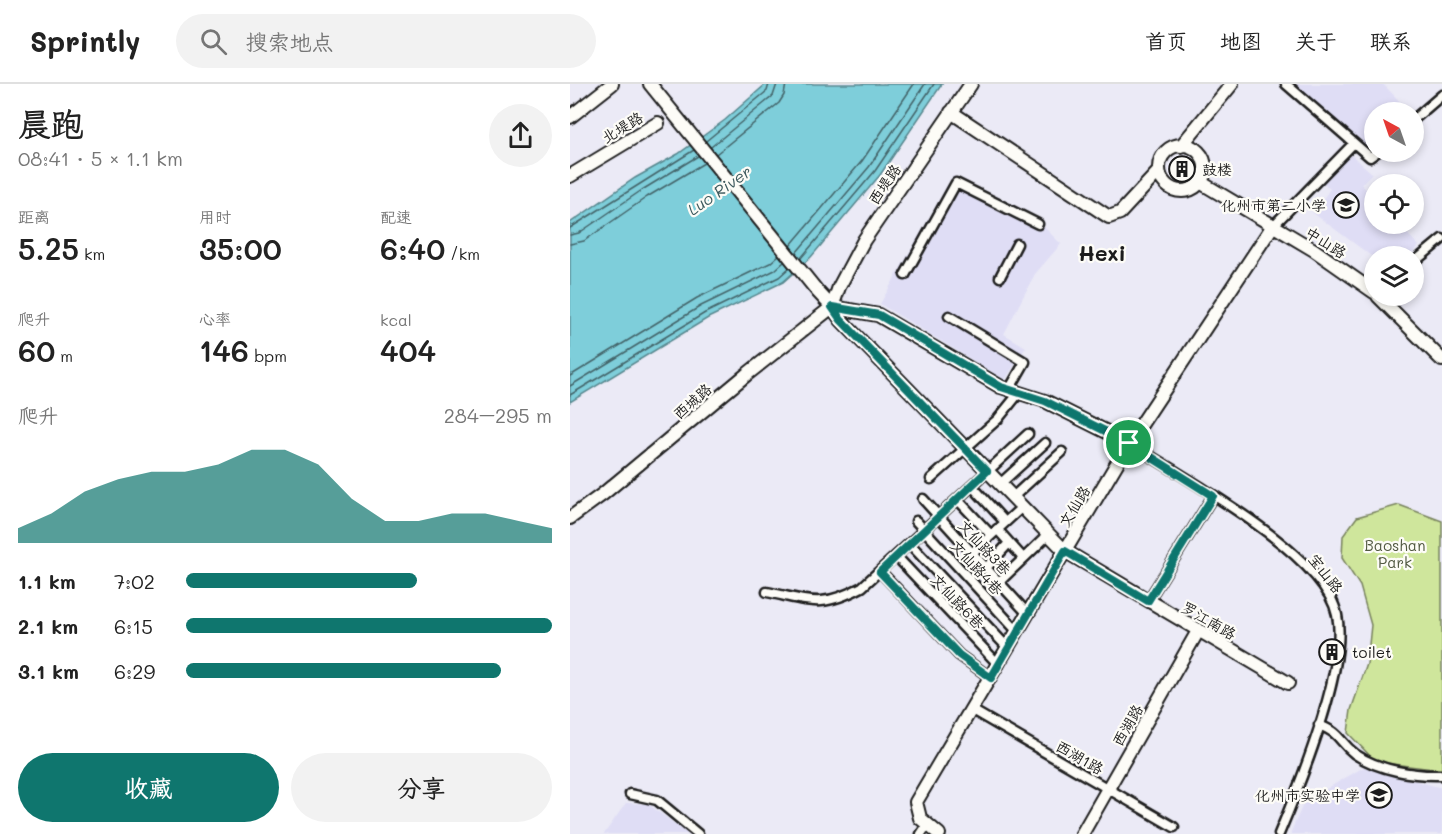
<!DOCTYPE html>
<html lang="zh">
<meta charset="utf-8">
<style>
:root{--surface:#fff;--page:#f2f2f2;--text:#222;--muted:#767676;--line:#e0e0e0;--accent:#0f766e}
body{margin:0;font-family:Mali,"LXGW WenKai TC",sans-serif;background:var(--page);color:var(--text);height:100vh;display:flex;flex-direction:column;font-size:22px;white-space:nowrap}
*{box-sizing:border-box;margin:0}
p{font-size:20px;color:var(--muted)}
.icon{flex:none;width:33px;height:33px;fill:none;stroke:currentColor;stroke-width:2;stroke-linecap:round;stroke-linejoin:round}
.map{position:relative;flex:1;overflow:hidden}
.details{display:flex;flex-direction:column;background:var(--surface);width:570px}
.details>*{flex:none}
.needle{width:39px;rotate:320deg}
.buttons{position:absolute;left:794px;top:18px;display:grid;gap:12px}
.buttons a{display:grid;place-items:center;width:60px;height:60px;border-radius:50%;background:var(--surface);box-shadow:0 3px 9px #0003;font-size:30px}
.pin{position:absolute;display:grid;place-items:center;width:51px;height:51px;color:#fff;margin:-26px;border:3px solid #fff;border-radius:50%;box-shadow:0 2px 6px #0007}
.round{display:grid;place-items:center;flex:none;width:63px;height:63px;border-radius:32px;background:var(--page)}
.head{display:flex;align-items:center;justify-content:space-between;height:102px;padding:0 18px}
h1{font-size:33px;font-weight:600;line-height:45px}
.metrics{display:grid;grid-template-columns:repeat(3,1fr);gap:9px;height:102px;padding:6px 18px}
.metrics div{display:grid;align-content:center}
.metrics b{font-size:30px;font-weight:600}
.metrics small{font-size:16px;font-weight:400}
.metrics p{font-size:16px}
.chart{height:168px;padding:12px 18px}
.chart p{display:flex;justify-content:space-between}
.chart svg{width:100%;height:108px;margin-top:6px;fill:var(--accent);opacity:.7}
.cta{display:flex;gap:12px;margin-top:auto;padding:12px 18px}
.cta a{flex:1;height:69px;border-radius:36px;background:var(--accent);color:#fff;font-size:24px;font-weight:600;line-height:69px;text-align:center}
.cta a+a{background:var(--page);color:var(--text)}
ul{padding:0 18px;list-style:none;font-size:20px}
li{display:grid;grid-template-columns:96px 72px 1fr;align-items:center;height:45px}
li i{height:15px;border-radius:8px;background:var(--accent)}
header{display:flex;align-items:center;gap:36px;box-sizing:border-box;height:84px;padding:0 30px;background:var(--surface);border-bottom:2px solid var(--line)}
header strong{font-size:28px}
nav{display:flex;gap:33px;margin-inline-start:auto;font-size:21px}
.search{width:420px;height:54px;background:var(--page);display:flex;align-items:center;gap:15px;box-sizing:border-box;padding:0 21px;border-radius:33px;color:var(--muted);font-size:22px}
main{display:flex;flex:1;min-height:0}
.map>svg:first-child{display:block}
</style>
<header>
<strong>Sprintly</strong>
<div class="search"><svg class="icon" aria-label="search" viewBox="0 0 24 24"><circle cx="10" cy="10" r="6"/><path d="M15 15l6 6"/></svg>搜索地点</div>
<nav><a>首页</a><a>地图</a><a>关于</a><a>联系</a></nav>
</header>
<main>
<section class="details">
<div class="head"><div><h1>晨跑</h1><p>08:41 · 5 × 1.1 km</p></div><a class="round"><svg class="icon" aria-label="share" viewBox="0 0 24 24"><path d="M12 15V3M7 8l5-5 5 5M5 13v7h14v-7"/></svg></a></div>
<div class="metrics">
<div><p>距离</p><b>5.25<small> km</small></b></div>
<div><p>用时</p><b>35:00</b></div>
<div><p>配速</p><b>6:40<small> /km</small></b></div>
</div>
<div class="metrics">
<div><p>爬升</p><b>60<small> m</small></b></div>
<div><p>心率</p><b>146<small> bpm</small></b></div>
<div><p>kcal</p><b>404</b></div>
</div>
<div class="chart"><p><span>爬升</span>284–295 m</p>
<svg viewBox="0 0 160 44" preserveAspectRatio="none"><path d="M0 44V38L10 32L20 23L30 18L40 15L50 15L60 12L70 6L80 6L90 12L100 26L110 35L120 35L130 32L140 32L150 35L160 38V44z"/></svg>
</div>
<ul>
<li><b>1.1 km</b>7:02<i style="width:63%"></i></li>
<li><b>2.1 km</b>6:15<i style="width:100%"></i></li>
<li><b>3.1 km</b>6:29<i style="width:86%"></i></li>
</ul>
<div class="cta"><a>收藏</a><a>分享</a></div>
</section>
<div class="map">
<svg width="872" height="750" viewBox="0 0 872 750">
<rect width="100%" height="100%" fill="#ebeaf6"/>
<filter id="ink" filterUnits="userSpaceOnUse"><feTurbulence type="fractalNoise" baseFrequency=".0167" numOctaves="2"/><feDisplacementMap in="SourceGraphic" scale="12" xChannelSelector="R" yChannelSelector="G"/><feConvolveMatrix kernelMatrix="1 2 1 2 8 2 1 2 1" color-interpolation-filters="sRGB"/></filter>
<g filter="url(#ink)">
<!-- built -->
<path fill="#dfddf5" d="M 724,0 L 813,0 L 838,26 L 835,28 L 804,28 L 804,60 L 798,66 Z
M 780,70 L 802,89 L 791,100 L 804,114 L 804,140 L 828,140 L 849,162 L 839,172 L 804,174 L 743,129 L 760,105 L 753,99 Z
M 383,92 L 462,131 L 491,160 L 465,190 L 434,250 L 456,263 L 435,296 L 310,220 Z
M 794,683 L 872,704 L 872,750 L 720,750 L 734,718 Z
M 56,719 L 78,720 L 118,750 L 34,750 Z"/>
<!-- green -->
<path fill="#cfe69c" stroke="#76815c" stroke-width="1.5" d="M 829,421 L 872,437 L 872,686 L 806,678 L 778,649 L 781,626 L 797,580 L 801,541 L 790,502 L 772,474 L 773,452 L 787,433 Z"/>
<!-- water -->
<path fill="#7eceda" stroke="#57878e" stroke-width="1.5" d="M 196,0 L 372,0 L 310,91 L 241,173 L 213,198 L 138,234 L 0,318 L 0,139 L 65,94 L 108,70 L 155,36 Z"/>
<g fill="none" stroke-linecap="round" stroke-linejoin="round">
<!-- shore -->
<path stroke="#436368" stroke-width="1.5" d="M 136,57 L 197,7 L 199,0
M 141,63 L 203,12 L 207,0
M 146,70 L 209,19 L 214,11 L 216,0
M 0,144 L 124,66
M 0,151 L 9,149 L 72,106 L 128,72
M 0,160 L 14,157 L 77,113 L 134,79
M 220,162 L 292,77 L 344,0
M 226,169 L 299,83 L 355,0
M 231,174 L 305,87 L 364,0
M 0,292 L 127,214 L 200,179 L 209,171
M 0,302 L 131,222 L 205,186 L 214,178
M 0,311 L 135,229 L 209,193 L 219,184"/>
<!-- street casing -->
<g stroke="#1c1c1c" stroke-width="13">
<path id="street" d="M 716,0 L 800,73 L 807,68
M 843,36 L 872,11
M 702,143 L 784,59
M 843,179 L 872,155
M 335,191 L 386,99 L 468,140
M 430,193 L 447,160
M 379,232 L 455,278 L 439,306
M 559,359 C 611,392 755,469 767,531 C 778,583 730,700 709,750
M 361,395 L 428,335 L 449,309
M 430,400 L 475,359
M 402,402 L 435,438
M 443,413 L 492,368
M 353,415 L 458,530
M 388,416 L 421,451
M 346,437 L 448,548
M 427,445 L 453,474
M 340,460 L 438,564
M 402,469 L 452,423
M 327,473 L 429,581
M 416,484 L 439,459
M 310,487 L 389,571 L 421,594
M 429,498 L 479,450
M 197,508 C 241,517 250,525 292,503 L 458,350
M 578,517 L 643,412
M 402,626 L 604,743
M 749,641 C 772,650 768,657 785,670 C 808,686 844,692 872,691
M 60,710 L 87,716 L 128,750
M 351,750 L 357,741"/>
</g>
<!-- secondary casing -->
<g stroke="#1c1c1c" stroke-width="16">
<path id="secondary" d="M 80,0 L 248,208 L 262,223 L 308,231 L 431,303 L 475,317 L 559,359
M 381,28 L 539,133 L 550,129 L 589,87
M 0,33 L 42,0
M589 84a23 23 0 1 1 46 0a23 23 0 1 1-46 0Z
M 611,62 L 662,0
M 0,92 L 88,39
M 630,98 L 744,166 L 804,208
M 808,212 L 872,276
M 262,223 L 271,236 L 495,467 L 718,599
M 262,223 L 269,203 L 294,156 L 401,0
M 0,434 L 33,410 L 176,291 L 262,223
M 369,750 L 350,734 L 346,718 L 559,359 L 702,143
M 512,750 L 628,547"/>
</g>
<!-- street -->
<use href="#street" stroke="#fdfcf7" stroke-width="8"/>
<!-- secondary -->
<use href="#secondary" stroke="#fdfcf7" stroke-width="12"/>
</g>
</g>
<g fill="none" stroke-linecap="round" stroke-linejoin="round" filter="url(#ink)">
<!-- route casing -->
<g stroke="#fff" stroke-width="12">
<path id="route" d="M 262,223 L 309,231 L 431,303 L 475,317 L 559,359 L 643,412 L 578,517 L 495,467 L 421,594 L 389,571 L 310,488 L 417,387 L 271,236 Z"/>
</g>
<!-- route -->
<use href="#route" stroke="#0f766e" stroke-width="8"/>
</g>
<!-- icons -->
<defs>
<g id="building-ring" transform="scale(1.35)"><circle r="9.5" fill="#fdfcf7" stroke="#1c1c1c" stroke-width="1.5"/><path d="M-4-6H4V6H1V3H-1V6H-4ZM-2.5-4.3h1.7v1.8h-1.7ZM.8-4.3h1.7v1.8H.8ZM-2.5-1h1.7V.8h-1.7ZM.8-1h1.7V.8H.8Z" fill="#1c1c1c"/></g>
<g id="school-ring" transform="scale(1.35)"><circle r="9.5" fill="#fdfcf7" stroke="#1c1c1c" stroke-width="1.5"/><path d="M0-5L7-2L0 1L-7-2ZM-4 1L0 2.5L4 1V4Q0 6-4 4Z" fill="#1c1c1c"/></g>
</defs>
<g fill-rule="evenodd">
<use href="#building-ring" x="612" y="85"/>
<use href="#school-ring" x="776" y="121"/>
<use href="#building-ring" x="762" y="568"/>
<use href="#school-ring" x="809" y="711"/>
</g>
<g text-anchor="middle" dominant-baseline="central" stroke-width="4.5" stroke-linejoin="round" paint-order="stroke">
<!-- street labels -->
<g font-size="15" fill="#1c1c1c" stroke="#fdfcf7">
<text transform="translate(52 43) rotate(-31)">北堤路</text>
<text transform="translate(314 100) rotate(-56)">西堤路</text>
<text transform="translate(756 158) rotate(32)">中山路</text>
<text transform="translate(122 317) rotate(-41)">西城路</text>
<text transform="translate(504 422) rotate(-59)">文仙路</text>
<text transform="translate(415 463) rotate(47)">文仙路3巷</text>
<text transform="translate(407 483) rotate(47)">文仙路4巷</text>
<text transform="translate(756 489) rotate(52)">宝山路</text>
<text transform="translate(388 517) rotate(47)">文仙路6巷</text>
<text transform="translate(639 536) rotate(30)">罗江南路</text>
<text transform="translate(557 641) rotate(-60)">西湖路</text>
<text transform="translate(510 673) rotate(30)">西湖1路</text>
</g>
<!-- poi labels -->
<g font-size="15" fill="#1c1c1c" stroke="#fdfcf7" text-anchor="start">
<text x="632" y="85">鼓楼</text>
<text x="756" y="121" text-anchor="end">化州市第二小学</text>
<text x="782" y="568">toilet</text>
<text x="790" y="711" text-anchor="end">化州市实验中学</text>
</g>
<!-- park labels -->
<g font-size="15" fill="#525942" stroke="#fdfcf7">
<text x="825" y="461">Baoshan<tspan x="825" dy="17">Park</tspan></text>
</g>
<!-- water labels -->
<g font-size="16" font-style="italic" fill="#3e5a5e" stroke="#fdfcf7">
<text transform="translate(149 106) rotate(-35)">Luo River</text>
</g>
<!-- district labels -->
<g font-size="21" font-weight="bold" fill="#1c1c1c" stroke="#fdfcf7">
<text x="532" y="168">Hexi</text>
</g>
</g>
</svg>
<div class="buttons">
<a><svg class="needle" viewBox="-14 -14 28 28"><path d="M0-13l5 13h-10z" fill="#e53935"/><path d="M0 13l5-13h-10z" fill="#767676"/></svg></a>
<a><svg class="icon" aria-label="locate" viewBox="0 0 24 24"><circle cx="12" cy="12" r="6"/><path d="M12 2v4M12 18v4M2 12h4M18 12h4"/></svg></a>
<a><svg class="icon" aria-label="layers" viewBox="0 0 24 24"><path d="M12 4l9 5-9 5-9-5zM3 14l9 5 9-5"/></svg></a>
</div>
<div class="pin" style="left:559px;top:359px;background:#1e9e55"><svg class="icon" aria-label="arrive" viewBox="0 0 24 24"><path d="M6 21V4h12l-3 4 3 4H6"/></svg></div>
</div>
</main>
